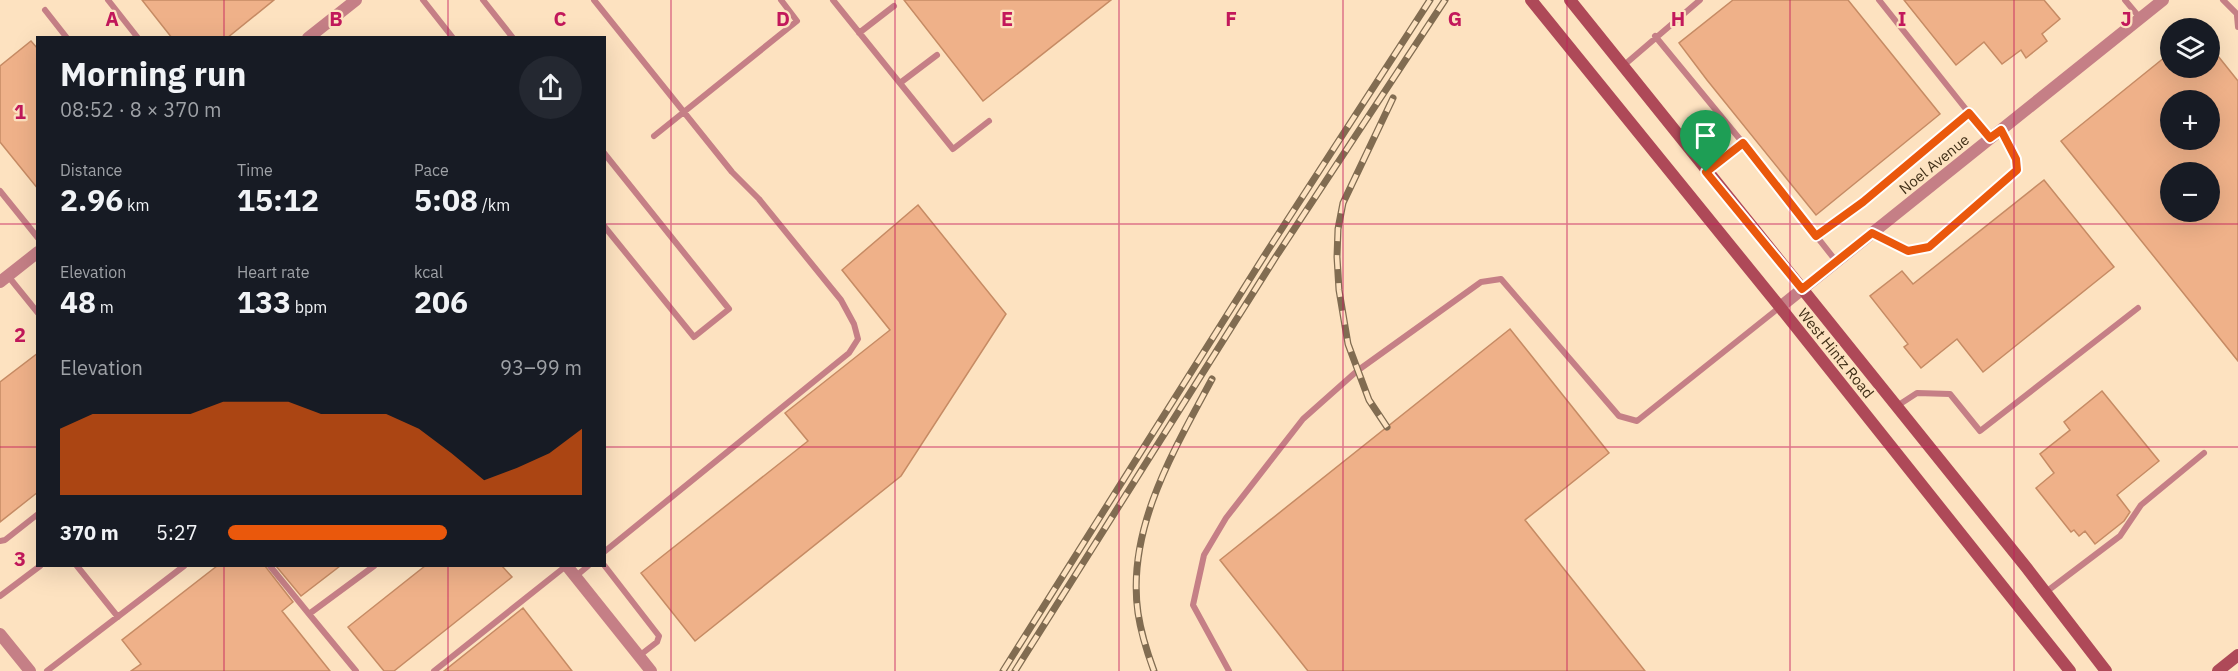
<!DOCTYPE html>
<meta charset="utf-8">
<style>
:root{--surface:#171b24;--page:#242831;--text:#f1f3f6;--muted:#9ea1a6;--accent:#ea580c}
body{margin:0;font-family:"IBM Plex Sans",sans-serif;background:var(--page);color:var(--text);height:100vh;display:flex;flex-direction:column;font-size:22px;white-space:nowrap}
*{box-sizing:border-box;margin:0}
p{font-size:20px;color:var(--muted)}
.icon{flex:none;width:33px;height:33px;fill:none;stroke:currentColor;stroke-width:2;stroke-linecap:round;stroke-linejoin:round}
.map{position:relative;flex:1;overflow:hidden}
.details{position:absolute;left:36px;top:36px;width:570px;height:531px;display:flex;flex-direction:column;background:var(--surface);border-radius:0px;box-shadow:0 6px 24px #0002}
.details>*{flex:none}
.buttons{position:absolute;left:2160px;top:18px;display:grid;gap:12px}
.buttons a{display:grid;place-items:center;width:60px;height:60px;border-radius:50%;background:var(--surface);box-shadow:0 6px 24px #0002;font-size:30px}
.pin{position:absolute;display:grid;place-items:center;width:51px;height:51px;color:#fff;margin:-62px -26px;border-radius:50% 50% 50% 0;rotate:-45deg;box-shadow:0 0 6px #0007}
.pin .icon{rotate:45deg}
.round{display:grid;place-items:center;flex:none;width:63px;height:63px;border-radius:32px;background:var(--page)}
.head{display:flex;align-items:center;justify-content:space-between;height:102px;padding:0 24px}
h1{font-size:33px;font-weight:700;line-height:45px}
.figures{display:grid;grid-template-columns:repeat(3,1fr);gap:9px;height:102px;padding:6px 24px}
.figures div{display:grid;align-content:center}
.figures b{font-size:30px;font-weight:700}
.figures small{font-size:16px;font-weight:400}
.figures p{font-size:16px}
.chart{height:168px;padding:12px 24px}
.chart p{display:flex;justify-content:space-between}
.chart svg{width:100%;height:108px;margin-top:6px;fill:var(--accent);opacity:.7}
ul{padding:0 24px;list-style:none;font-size:20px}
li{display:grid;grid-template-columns:96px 72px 1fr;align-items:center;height:45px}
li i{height:15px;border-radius:8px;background:var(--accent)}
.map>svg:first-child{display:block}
</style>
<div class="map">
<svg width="2238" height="671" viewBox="0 0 2238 671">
<rect width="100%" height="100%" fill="#fde2c0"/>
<!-- building -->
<path fill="#efb189" stroke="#c68b64" stroke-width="1.5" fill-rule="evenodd" d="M 142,0 L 274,0 L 227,38 L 172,38 Z
M 904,0 L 1111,0 L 983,101 Z
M 1733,0 L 1848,0 L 1940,114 L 1816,215 L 1707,80 L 1679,43 Z
M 1904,0 L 2044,0 L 2060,19 L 2042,34 L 2047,41 L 2026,58 L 2021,50 L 2002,64 L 1984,42 L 1956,65 Z
M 31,41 L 38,49 L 38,189 L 0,142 L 0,66 Z
M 2210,46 L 2238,81 L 2238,361 L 2061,141 L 2170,53 L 2170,68 L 2210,68 ZM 2170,100 L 2210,100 L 2210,140 L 2170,140 ZM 2170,172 L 2210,172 L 2210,212 L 2170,212 Z
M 2044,180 L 2114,267 L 1983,372 L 1957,339 L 1921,368 L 1904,347 L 1908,344 L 1870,296 L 1902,271 L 1913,284 Z
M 918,205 L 1006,314 L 901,476 L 695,641 L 641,573 L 808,441 L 785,413 L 890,330 L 842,270 Z
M 1510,329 L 1609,453 L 1525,520 L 1645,671 L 1308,671 L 1220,560 Z
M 38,353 L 38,492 L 0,522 L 0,382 Z
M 2102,391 L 2159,461 L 2117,495 L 2130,512 L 2124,521 L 2095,544 L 2085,531 L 2079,536 L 2074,530 L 2071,532 L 2036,488 L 2054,473 L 2040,454 L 2070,430 L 2064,422 Z
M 217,566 L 265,566 L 293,602 L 282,611 L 330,671 L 131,671 L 141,664 L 122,640 Z
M 276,566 L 340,566 L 301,596 Z
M 425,566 L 502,566 L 512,577 L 394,671 L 384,671 L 348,627 Z
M 523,608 L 572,671 L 444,671 Z"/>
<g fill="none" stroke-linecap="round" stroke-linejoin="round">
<!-- service -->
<path stroke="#c57f86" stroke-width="6" d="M 108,0 L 138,38
M 423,0 L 453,38
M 483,0 L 513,38
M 594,0 L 732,172 L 759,199 L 841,300 L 854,324 L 858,339 L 849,353 L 604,552
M 833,0 L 953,149 L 989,121
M 2125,0 L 2140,18
M 2223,0 L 2238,15
M 45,10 L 67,38
M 2237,16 L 2238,27
M 859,33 L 894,6
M 1655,36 L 1743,143 L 1707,171
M 1623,66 L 1700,0
M 900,83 L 937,55
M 1969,113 L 1990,138
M 654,136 L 797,21 L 781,0
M 1743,143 L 1836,261
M 604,153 L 729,309 L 694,337 L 604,226
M 0,191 L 38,238
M 1873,233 L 1908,251 L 1929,247 L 2017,170 L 2016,159 L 2001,130
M 1817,236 L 1863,202 L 1969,113 L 1879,0
M 8,276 L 38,313
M 1897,406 L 1917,393 L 1950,394 L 1980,431 L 2138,308
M 0,541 L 5,540 L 38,514
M 604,565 L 659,636 L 657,642 L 639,656
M 77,566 L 118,617
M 270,566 L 309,614 L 374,566
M 576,576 L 588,566
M 2046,592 L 2120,536 L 2141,505 L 2204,453
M 0,596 L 40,566
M 309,614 L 356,671
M 47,671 L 184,566
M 434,671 L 566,566
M 1229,671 L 1193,605 L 1204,555 L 1226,518 L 1303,419 L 1357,371 L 1481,282 L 1501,279 L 1619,416 L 1637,421 L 1780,307"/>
<!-- minor -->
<path stroke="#c57f86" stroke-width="12" d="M 308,38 L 356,0
M 0,282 L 38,252
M 1780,307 L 2163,0
M 567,566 L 651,671
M 0,634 L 30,671"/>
<!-- secondary -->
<path stroke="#ae4958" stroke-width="12" d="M 1531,0 L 1780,307 L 2070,671
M 1570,0 L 2026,567 L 2106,671
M 2218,671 L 2238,655"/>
<!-- rail casing -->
<g stroke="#816c51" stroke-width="7">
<path id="rail" d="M 1387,427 L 1369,400 L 1348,344 L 1339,290 L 1337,257 L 1338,229 L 1343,203 L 1393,98
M 1003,671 L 1268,250 L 1430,0
M 1015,671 L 1277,255 L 1445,0
M 1154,671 C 1147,652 1141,633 1138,613 C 1126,529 1174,450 1212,379"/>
</g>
<!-- rail -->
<use href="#rail" stroke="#fde2c0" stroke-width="4.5" stroke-dasharray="14" stroke-linecap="butt"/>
</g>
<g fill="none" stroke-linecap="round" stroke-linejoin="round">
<!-- route casing -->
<g stroke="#fff" stroke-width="12">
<path id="route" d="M 1969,113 L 1990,138 L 2001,130 L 2016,159 L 2017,170 L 1929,247 L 1908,251 L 1872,233 L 1802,289 L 1706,172 L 1743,143 L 1816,236 L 1863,202 Z"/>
</g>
<!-- route -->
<use href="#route" stroke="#ea580c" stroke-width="8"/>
</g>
<!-- grid -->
<path fill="none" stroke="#c2185b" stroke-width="1.5" stroke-opacity="0.55" d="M 224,0 L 224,38M 448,0 L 448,38M 671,0 L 671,671M 895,0 L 895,671M 1119,0 L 1119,671M 1343,0 L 1343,671M 1567,0 L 1567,671M 1790,0 L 1790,671M 2014,0 L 2014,671M 0,224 L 38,224M 604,224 L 2238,224M 0,447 L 38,447M 604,447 L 2238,447M 224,566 L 224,671M 448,566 L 448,671"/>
<g text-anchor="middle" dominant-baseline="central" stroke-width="4.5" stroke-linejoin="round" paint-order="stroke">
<!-- street labels -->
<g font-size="15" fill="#402f17" stroke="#fde2c0">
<text transform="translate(1934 164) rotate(-39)">Noel Avenue</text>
<text transform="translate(1836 353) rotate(51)">West Hintz Road</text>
</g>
</g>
<g font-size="20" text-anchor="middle" font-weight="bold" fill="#c2185b" stroke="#fde2c0" stroke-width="4.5" stroke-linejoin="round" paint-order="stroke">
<text x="112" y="26">A</text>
<text x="336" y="26">B</text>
<text x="560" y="26">C</text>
<text x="783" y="26">D</text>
<text x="1007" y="26">E</text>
<text x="1231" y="26">F</text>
<text x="1455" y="26">G</text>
<text x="1678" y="26">H</text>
<text x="1902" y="26">I</text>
<text x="2126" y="26">J</text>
<text x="20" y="119">1</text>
<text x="20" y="342">2</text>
<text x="20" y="566">3</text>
</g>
</svg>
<div class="buttons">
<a><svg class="icon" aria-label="layers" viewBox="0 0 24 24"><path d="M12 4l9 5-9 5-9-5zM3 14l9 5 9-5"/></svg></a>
<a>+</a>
<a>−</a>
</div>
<div class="pin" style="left:1706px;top:172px;background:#1e9e55"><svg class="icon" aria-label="arrive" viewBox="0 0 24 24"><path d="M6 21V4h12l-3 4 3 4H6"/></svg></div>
<section class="details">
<div class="head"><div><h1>Morning run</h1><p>08:52 · 8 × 370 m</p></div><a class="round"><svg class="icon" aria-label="share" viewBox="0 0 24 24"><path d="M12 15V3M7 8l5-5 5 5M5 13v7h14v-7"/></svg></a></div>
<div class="figures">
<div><p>Distance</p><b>2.96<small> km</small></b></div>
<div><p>Time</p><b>15:12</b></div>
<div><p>Pace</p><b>5:08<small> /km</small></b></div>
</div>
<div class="figures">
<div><p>Elevation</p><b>48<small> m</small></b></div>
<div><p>Heart rate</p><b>133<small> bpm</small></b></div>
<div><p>kcal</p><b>206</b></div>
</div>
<div class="chart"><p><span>Elevation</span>93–99 m</p>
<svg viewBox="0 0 160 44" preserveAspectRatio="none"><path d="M0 44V17L10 11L20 11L30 11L40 11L50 6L60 6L70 6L80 11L90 11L100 11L110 17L120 27L130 38L140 33L150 27L160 17V44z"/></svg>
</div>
<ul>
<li><b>370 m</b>5:27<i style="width:62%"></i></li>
</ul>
</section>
</div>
